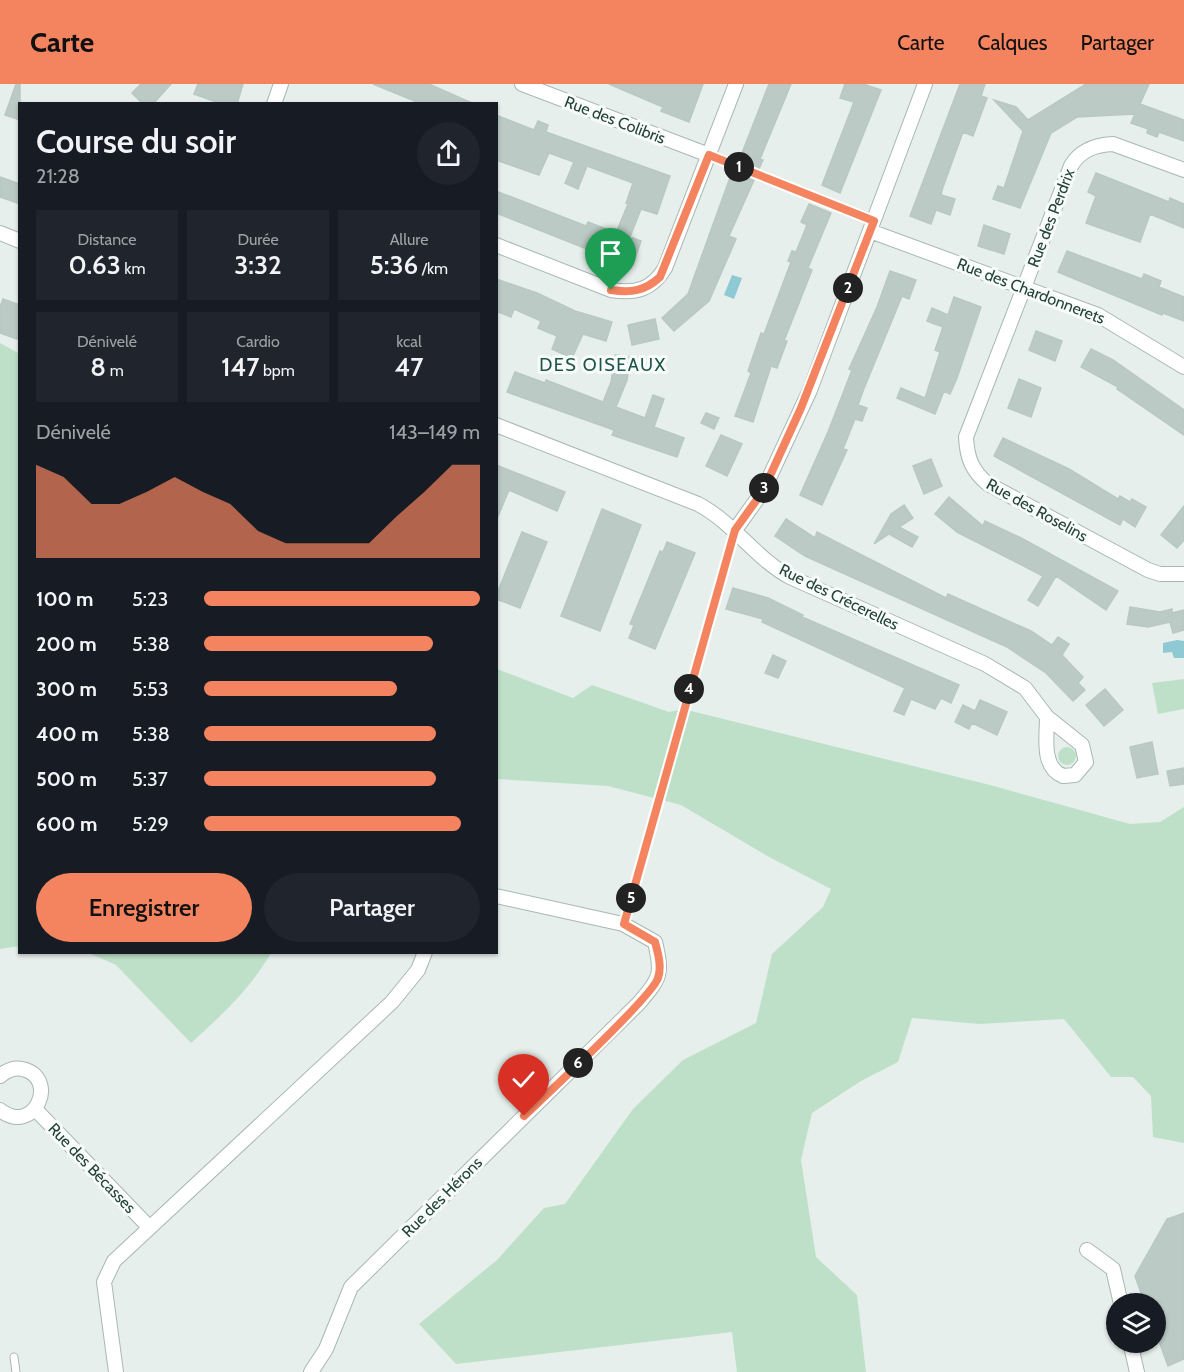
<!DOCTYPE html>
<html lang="fr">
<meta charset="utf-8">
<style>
:root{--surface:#171b24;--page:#20242c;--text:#f1f3f6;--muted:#9ea1a6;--accent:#f4845f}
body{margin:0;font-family:Cabin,sans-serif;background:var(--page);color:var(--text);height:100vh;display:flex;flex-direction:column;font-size:22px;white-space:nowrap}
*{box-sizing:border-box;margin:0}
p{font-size:20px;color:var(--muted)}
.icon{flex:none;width:33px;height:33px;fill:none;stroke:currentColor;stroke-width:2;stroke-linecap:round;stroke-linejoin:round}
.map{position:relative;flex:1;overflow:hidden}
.details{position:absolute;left:18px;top:18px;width:480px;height:852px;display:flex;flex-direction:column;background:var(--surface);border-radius:0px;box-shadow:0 2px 4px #0004}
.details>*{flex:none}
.tools{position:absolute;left:1106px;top:1209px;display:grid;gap:12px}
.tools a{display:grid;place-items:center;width:60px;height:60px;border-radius:50%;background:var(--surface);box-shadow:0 2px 4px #0004;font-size:30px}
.pin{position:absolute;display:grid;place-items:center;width:51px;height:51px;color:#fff;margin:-62px -26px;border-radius:50% 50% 50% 0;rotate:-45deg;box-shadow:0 0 6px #0007}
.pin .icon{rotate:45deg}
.km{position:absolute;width:30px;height:30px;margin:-15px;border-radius:50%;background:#222;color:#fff;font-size:16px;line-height:30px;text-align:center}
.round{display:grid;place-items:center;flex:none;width:63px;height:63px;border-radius:32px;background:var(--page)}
.headline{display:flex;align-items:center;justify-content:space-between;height:102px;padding:0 18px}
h1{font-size:33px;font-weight:600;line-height:45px}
.metrics{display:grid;grid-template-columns:repeat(3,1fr);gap:9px;height:102px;padding:6px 18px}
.metrics div{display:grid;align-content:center;border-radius:0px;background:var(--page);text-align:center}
.metrics b{font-size:26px;font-weight:600}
.metrics small{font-size:16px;font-weight:400}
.metrics p{font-size:16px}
.chart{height:168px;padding:12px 18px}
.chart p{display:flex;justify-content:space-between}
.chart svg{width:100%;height:108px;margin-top:6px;fill:var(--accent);opacity:.7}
.primary-button{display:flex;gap:12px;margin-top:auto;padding:12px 18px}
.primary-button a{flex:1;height:69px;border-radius:36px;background:var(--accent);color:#111;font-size:24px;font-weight:600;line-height:69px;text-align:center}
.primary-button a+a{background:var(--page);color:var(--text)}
ul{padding:0 18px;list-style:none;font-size:20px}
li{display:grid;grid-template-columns:96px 72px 1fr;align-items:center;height:45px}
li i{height:15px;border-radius:8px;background:var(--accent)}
header{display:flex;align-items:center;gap:36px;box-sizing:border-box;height:84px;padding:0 30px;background:var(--accent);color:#111}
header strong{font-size:28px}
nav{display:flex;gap:33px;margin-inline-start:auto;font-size:21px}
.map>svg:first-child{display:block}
</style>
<header>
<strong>Carte</strong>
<nav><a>Carte</a><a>Calques</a><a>Partager</a></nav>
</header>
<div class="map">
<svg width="1184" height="1288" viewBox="0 0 1184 1288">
<rect width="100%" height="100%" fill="#e6efeb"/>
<!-- green -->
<path fill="#bfe0c8" d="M 0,259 L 20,270 L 20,862 L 0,865 Z
M 497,585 L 573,614 L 592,601 L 669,628 L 683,625 L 990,701 L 1130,740 L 1160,738 L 1184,723 L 1184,1059 L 1153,1053 L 1151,1012 L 1133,993 L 1111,993 L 1064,935 L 980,940 L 912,934 L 898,978 L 861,997 L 812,1029 L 801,1076 L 816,1173 L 857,1211 L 866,1288 L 737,1288 L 732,1248 L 456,1280 L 419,1240 L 497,1176 L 544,1124 L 565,1120 L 633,1025 L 683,976 L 756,939 L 772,870 L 823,823 L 831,805 L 771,774 L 681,721 L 608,702 L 497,695 Z
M 1184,595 L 1184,625 L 1158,630 L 1152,599 Z
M1058 672a9 9 0 1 1 18 0a9 9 0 1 1-18 0Z
M 89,869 L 271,869 C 250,905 222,931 191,959 L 116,881 Z"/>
<!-- water -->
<path fill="#8ec9d4" d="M 732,191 L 742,194 L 734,215 L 724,211 Z
M 1177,556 L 1184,557 L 1184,574 L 1174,574 L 1172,568 L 1163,569 L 1163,559 Z"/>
<!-- building -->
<path fill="#bbcac4" stroke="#b8c9c2" stroke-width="1.5" d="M 16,0 L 20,0 L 20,36 L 5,31 Z
M 141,0 L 171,0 L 153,20 L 143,20 L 132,9 Z
M 198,0 L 243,0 L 237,20 L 222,20 L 194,10 Z
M 373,0 L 429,0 L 474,20 L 422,20 Z
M 609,0 L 703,0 L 689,38 L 661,27 L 663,23 Z
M 769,0 L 791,0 L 760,75 L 757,74 L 763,76 L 729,152 L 736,155 L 709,217 L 674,247 L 662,234 L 688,210 L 732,88 L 743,93 L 751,72 L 742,69 Z
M 845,0 L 863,0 L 881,6 L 840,109 L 822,101 L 854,18 L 840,14 Z
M 960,0 L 985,0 L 981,12 L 987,14 L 973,52 L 963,48 L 942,106 L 941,111 L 955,115 L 950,131 L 936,126 L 931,140 L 910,132 Z
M 1086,0 L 1149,0 L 1140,20 L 1184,36 L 1184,57 L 1159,48 L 1157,53 L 1147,49 L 1148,45 L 1131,39 L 1135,30 L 1077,33 L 1051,49 L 1020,124 L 993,115 L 998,102 L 1004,104 L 1023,47 L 994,16 L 1016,23 L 1028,36 Z
M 496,31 L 534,46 L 538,37 L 548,41 L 546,48 L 670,92 L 657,130 L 641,125 L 630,153 L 641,157 L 633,180 L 597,169 L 496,129 L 496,107 L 586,142 L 588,138 L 616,149 L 628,120 L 626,119 L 633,99 L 587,82 L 578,105 L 565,99 L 574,78 L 549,69 L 539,91 L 496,76 Z
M 1096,89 L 1169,118 L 1170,114 L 1184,120 L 1184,144 L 1150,130 L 1140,158 L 1086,139 L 1096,112 L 1088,108 Z
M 0,93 L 20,100 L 20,120 L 0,113 Z
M 809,120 L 831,129 L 808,184 L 812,186 L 784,257 L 787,257 L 777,284 L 771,282 L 753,338 L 735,332 L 751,289 L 748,287 L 761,249 L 764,250 L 791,178 L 788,177 L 792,167 L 796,168 L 807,141 L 801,138 Z
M 984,141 L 1010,150 L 1004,170 L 978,162 Z
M 1067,167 L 1142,195 L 1144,190 L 1161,197 L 1159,203 L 1184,213 L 1184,237 L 1163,229 L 1162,231 L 1058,188 Z
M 890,187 L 916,196 L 909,215 L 902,212 L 863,307 L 858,321 L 867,324 L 862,337 L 855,335 L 843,365 L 847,366 L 822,421 L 800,411 L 828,348 L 852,286 L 849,285 L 877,223 Z
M 496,195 L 537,209 L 575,227 L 612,238 L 606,257 L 583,250 L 572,274 L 552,265 L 557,252 L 538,244 L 541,237 L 514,225 L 511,233 L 496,227 Z
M 954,213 L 981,223 L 957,294 L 950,310 L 944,307 L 935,330 L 897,314 L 901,304 L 925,314 L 940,268 L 935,266 L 943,243 L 927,237 L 932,224 L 948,231 Z
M 3,215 L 20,221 L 20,248 L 17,255 L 0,249 L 0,223 Z
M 655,235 L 659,255 L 632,261 L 628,241 Z
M 1036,247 L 1062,257 L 1055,277 L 1029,266 Z
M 1091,265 L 1113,276 L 1184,326 L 1184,351 L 1117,305 L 1118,303 L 1081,283 Z
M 615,271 L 631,273 L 627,296 L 616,323 L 645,334 L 653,311 L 664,315 L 654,343 L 684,354 L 677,373 L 612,351 L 614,346 L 507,308 L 515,288 L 545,299 L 546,296 L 603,318 L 611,298 Z
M 1019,295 L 1041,304 L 1031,333 L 1008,324 Z
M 706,329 L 719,334 L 714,345 L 701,339 Z
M 721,351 L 742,360 L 727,392 L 706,382 Z
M 1003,354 L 1069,385 L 1118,415 L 1120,412 L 1130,418 L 1132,415 L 1146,423 L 1135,443 L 1123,435 L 1120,441 L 994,372 Z
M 931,375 L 942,402 L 924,410 L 913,382 Z
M 496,381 L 565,408 L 557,427 L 509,406 L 496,437 Z
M 949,413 L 983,442 L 985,437 L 1023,455 L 1118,507 L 1106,526 L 1056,492 L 1038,522 L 1028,516 L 1043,492 L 957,448 L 935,430 Z
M 904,421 L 913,434 L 899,443 L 918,453 L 912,463 L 889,450 L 874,460 L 891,430 Z
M 1184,422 L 1184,456 L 1177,464 L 1161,451 Z
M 602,425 L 641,441 L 600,547 L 561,532 Z
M 786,435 L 815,454 L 817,448 L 946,514 L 948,510 L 1031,547 L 1052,561 L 1058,553 L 1069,560 L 1062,571 L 1083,593 L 1078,599 L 1085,606 L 1073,617 L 1046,589 L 1007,563 L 805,472 L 775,452 Z
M 522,448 L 547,458 L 520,524 L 496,515 L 496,512 Z
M 667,458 L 695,469 L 655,565 L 629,554 L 634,541 L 630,540 L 660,467 L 663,468 Z
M 733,504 L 768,514 L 803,531 L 802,533 L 959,601 L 951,619 L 941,614 L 935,625 L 911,615 L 904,631 L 894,627 L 905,604 L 762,538 L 763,535 L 726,525 Z
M 1130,523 L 1160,528 L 1172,525 L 1172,529 L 1184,526 L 1184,546 L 1173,549 L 1170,538 L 1148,543 L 1127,540 Z
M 773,571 L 786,577 L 778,594 L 765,589 Z
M 1105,605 L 1123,626 L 1104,642 L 1086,621 Z
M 980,616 L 1007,628 L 997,651 L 972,639 L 969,645 L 955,638 L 963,621 L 975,627 Z
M 1152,658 L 1158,690 L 1137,694 L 1130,663 Z
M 1184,684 L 1184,700 L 1170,702 L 1167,687 Z
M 1184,1129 L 1184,1275 L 1168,1282 L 1155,1246 L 1155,1220 L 1145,1220 L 1135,1192 L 1167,1135 Z"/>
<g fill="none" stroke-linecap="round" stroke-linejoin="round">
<!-- service casing -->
<g stroke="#a8b8b2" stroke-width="9">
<path id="service" d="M 14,1273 L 16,1288"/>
</g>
<!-- minor casing -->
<g stroke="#a8b8b2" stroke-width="16">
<path id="minor" d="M 522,0 L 709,71
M 274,20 L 281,0
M 1184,86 L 1113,60 C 1095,61 1080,66 1071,82 L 966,353 C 967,374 972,387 988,400 L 1148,486 L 1160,490 L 1184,490
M 870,147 L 1098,231 L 1184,283
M 0,149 L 20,157
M 496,161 L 611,206 C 635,210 652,206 665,184 L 736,0
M 496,341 L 698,420 C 734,439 755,474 790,493 L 985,580 L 1025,604 L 1047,633 L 1082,661 L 1086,678 L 1075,691 L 1063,692 C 1041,683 1047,653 1047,633
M 735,446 L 763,407 L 810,306 L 925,0
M 0,992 C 6,987 13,983 22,985 C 60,993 35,1053 0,1026
M 35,1025 L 149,1143
M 1087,1166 L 1113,1185 L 1121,1220
M 1130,1258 L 1137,1288
M 116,1288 L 104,1198 L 114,1177 L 392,918 L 418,886 L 425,868
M 311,1288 L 326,1265 L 351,1203 L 639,919 C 660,894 663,891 655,858 L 623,840 L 496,812"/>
</g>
<!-- path -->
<path stroke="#86b3a5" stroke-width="2" stroke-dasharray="3 4.5" stroke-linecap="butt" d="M 723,77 L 859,131
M 627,827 L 730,463"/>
<!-- service -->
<use href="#service" stroke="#fff" stroke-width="7"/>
<!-- minor -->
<use href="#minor" stroke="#fff" stroke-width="14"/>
</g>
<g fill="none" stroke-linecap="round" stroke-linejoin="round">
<!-- route casing -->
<g stroke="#fff" stroke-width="12">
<path id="route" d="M 524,1032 C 545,1012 653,912 658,894 C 662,883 658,869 655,858 L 624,840 L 735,446 L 763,407 L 801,324 L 874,137 L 709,71 L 660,193 C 645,207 631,209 611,206"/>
</g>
<!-- route -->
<use href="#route" stroke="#f4845f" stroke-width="8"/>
</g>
<g text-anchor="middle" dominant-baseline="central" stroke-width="6" stroke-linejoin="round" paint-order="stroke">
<!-- street labels -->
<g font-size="16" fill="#24423a" stroke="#f7fbf9">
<text transform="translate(615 36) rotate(21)">Rue des Colibris</text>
<text transform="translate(1051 134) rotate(-69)">Rue des Perdrix</text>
<text transform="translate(1031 207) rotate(21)">Rue des Chardonnerets</text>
<text transform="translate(1037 426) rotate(29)">Rue des Roselins</text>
<text transform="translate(839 513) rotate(26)">Rue des Crécerelles</text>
<text transform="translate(92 1084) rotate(46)">Rue des Bécasses</text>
<text transform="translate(442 1113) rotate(-45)">Rue des Hérons</text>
</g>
<!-- neighbourhood labels -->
<g font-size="18" letter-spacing="1.5" fill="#1f5548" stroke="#f7fbf9">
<text x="603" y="281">DES OISEAUX</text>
</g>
</g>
</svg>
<div class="tools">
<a><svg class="icon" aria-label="layers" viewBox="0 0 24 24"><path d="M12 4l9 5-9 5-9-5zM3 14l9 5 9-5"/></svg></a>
</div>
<div class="pin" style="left:611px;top:206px;background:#1e9e55"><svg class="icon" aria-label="arrive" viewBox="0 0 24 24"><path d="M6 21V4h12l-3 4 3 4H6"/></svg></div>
<div class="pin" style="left:524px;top:1032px;background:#d93025"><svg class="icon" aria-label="check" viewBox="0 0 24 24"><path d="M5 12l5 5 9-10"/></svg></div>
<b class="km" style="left:739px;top:83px">1</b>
<b class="km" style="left:848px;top:204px">2</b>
<b class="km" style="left:764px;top:404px">3</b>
<b class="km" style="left:689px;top:605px">4</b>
<b class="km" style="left:631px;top:814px">5</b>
<b class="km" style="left:578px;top:979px">6</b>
<section class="details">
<div class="headline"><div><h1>Course du soir</h1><p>21:28</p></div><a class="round"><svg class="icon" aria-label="share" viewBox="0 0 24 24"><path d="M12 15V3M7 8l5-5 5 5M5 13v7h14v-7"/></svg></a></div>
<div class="metrics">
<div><p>Distance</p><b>0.63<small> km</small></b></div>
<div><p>Durée</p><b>3:32</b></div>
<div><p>Allure</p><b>5:36<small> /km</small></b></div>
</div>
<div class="metrics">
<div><p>Dénivelé</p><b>8<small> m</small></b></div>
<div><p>Cardio</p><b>147<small> bpm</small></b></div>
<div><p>kcal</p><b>47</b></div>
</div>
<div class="chart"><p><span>Dénivelé</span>143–149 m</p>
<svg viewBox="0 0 160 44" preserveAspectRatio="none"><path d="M0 44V6L10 11L20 22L30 22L40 17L50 11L60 17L70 22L80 33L90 38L100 38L110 38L120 38L130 27L140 17L150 6L160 6V44z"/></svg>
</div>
<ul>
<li><b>100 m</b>5:23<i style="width:100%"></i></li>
<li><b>200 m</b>5:38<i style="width:83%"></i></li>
<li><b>300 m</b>5:53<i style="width:70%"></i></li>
<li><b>400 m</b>5:38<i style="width:84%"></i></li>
<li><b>500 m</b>5:37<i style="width:84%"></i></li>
<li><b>600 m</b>5:29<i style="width:93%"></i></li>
</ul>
<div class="primary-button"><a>Enregistrer</a><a>Partager</a></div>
</section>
</div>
